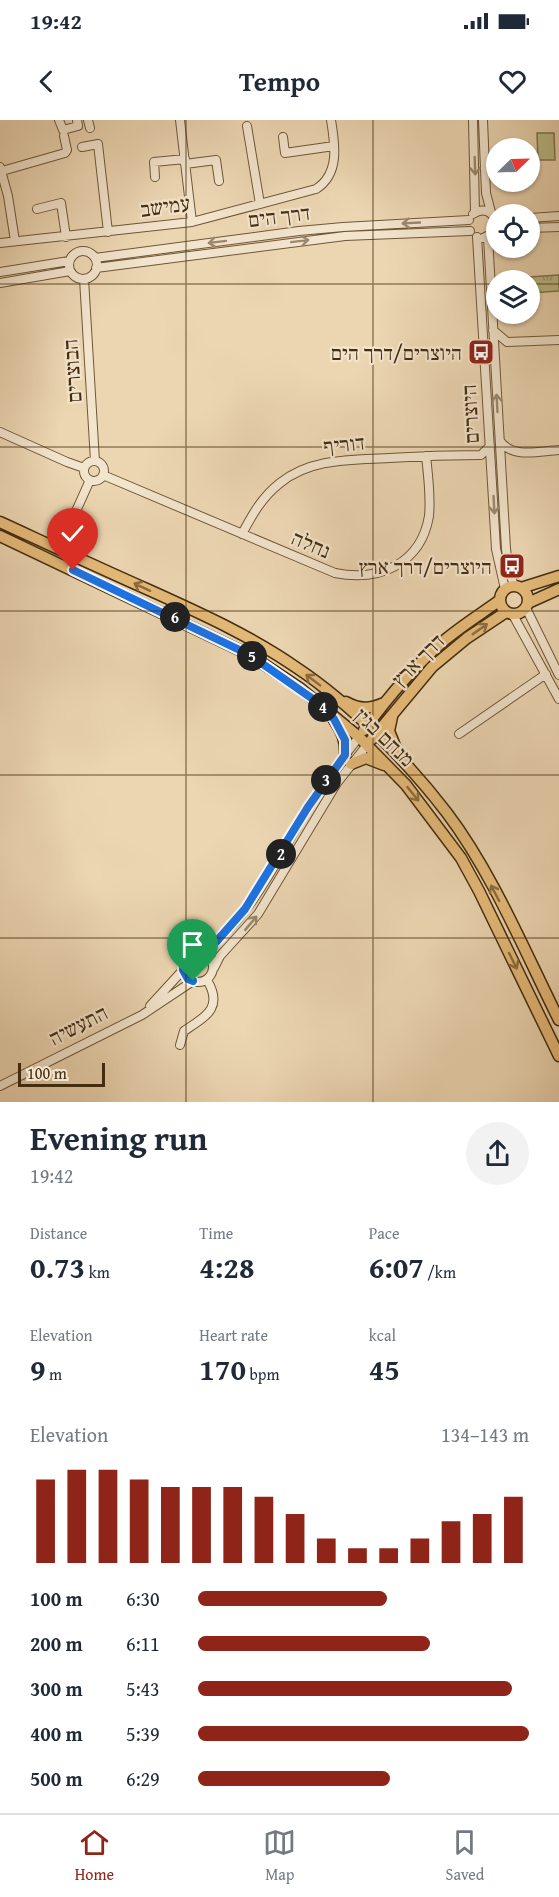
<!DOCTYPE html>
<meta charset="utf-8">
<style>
:root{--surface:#fff;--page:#f2f2f3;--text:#1f2937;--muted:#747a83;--line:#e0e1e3;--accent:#8f2418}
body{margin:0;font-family:"Gentium Book Plus","Frank Ruhl Libre",serif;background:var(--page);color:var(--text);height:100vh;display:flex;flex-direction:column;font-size:22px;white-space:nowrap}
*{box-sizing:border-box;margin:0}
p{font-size:20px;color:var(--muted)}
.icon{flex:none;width:33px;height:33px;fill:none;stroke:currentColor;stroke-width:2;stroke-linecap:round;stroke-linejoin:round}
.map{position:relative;height:982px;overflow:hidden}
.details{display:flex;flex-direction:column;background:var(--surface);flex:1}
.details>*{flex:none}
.needle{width:39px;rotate:67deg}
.tools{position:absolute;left:486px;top:18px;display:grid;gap:12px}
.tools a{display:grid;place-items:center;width:54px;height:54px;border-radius:50%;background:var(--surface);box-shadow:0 2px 4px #0004;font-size:30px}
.scale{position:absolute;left:18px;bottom:15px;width:87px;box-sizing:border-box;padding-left:6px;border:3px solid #442d0f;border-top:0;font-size:16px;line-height:21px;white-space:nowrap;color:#442d0f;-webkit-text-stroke:4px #f3e4cd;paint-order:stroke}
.pin{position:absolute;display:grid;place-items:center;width:51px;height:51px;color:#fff;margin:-62px -26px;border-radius:50% 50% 50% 0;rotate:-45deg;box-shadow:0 0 6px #0007}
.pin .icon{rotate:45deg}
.km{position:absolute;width:30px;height:30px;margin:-15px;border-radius:50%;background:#222;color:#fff;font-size:16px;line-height:30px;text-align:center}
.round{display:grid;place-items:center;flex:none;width:63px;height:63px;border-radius:32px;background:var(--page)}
.head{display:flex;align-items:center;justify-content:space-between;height:102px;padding:0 30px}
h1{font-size:33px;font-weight:700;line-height:45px}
.figures{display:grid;grid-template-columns:repeat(3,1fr);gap:9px;height:102px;padding:6px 30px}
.figures div{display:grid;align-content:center}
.figures b{font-size:30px;font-weight:700}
.figures small{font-size:16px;font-weight:400}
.figures p{font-size:16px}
.chart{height:168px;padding:12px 30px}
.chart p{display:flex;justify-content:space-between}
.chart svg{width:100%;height:108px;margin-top:6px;stroke:var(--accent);stroke-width:6}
ul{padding:0 30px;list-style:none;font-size:20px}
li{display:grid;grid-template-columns:96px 72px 1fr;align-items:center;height:45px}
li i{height:15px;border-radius:8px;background:var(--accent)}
.status{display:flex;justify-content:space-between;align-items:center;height:42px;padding:0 30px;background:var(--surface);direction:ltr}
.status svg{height:16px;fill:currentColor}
header{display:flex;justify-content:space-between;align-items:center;height:78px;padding:0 30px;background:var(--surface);font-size:27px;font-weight:700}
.tabs{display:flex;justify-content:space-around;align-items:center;height:84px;border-top:2px solid var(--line);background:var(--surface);font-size:16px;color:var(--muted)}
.tabs a{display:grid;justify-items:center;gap:3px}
.tabs .active{color:var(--accent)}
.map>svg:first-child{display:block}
</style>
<div class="status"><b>19:42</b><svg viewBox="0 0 49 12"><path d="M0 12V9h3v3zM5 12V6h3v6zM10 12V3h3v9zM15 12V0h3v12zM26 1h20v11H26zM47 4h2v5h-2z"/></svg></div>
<header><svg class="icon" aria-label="back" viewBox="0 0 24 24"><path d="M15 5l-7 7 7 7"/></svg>Tempo<svg class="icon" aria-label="heart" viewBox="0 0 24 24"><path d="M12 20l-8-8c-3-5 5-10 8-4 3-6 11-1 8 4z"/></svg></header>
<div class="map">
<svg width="559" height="982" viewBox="0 0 559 982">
<defs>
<pattern id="park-tufts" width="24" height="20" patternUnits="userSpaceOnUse" patternTransform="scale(1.5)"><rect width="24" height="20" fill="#bbbd8a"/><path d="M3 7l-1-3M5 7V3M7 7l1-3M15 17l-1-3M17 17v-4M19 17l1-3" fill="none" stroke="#9a9a6f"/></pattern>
</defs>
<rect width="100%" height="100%" fill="#ecd6b2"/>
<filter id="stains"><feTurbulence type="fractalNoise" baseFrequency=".00333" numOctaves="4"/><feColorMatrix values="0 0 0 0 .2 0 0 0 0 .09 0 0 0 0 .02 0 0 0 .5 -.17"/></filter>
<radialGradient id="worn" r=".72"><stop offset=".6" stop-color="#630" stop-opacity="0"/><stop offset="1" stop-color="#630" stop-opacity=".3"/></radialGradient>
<!-- grass -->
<path fill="#bbbd8a" stroke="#80754c" stroke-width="1.5" d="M 537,13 L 554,13 L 555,40 L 538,40 Z"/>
<!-- park -->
<path fill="url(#park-tufts)" stroke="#80754c" stroke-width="1.5" d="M 559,155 L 559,171 L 530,173 L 529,157 Z"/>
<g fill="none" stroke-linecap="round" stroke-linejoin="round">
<!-- minor casing -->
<g stroke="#6e5738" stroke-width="10">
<path id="minor" d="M 59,0 L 63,10 L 78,6 L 77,0
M 88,0 L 90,8
M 180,0 L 192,102
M 473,0 L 475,92
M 483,0 L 486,73 L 491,92
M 247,6 L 260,84
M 283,17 L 285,33 L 334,26
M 82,27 L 98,24 L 108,112
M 185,44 L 216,40 L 219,61
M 0,47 L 8,76 L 15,121
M 2,51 L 65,33 L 67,30 L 64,16
M 155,57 L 154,42 L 185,39
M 37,89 L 61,83 L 66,117
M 473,94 C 483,87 493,91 496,103
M 530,98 L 559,96
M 530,108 L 559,107
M 477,117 L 496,429 L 505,469
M 488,117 L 506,429 L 509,450 L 514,466
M 483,118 L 493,113 L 496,105
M 0,123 L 192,102 L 316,69 C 340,54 335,24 331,0
M69 145a14 14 0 1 1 28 0a14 14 0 1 1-28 0Z
M 95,138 L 299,111 L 343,107 L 469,100
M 96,148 L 345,116 L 470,111
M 0,152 L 69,141
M 84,159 L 95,341
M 0,163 L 70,151
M 493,210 L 507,222 L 559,220
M 0,312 L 67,342 L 84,348
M 500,321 C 513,339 539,331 559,330
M84 351a10 10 0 1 1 20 0a10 10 0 1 1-20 0Z
M 103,355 L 335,453 C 379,462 421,444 429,396 C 431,376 428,355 426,336
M 242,414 C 252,395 262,377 280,363 C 311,338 351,340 389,338 C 420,336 450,335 481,335 L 490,326
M 59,429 L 90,360
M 526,488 L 559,555
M 513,495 L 559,579
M 459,614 L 546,554
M183 847a15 15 0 1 1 30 0a15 15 0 1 1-30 0Z
M 201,832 C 251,800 278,737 308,688 C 323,663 341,640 359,617
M 214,848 L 220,836 L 258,794 L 337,663 L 367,625
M 150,886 L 183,850
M 180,925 L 184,911 C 205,897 224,888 207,860
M 0,966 L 142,895 L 193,861"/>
</g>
<!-- major casing -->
<g stroke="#442d0f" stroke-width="13">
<path id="major" d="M 0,402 C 50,425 99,448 149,470 C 200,493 251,516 297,548 C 351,584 408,642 447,693 C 493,754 525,832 559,900
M 0,416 L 250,535 L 301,569 L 359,617 L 406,665 L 461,738 L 479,771 L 559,936
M500 480a14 14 0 1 1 28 0a14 14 0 1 1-28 0Z
M 521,468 L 559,456
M 528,483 L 559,469
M 346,582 C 360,590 370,589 384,583
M 392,597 L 389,611 L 397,631
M 334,600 C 342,612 346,621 345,635
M 364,610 C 388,577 415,545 446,519 C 463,505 482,493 500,480
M 372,619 L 432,547 L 467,518 L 506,492
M 351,644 L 366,638 L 384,645"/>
</g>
<!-- minor -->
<use href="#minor" stroke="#f3e4cd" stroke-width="8"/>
<!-- major -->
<use href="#major" stroke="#e6bb79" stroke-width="10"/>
</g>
<!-- one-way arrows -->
<defs><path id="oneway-shaft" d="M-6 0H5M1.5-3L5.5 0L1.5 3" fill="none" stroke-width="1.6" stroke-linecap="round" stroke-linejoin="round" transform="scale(1.5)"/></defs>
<g stroke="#9c886e">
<use href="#oneway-shaft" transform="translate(475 46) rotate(88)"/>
<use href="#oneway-shaft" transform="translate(411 103) rotate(177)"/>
<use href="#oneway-shaft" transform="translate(300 121) rotate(-7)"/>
<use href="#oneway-shaft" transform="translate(217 122) rotate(173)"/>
<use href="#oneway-shaft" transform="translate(497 283) rotate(-93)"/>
<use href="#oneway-shaft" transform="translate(494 385) rotate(87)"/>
<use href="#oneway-shaft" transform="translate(251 803) rotate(-50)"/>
</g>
<g stroke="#8d6d3f">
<use href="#oneway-shaft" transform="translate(142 467) rotate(-155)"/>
<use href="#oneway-shaft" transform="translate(480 509) rotate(-35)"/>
<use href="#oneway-shaft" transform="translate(313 560) rotate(-143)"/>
<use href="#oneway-shaft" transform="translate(413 674) rotate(51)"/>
<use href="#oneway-shaft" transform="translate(495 773) rotate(-118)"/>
<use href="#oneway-shaft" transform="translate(513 841) rotate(64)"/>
</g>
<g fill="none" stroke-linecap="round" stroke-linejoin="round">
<!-- route casing -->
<g stroke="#fff" stroke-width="12">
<path id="route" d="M 73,450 L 250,535 L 320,584 L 334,599 L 345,620 L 345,635 L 308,687 L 245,789 L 216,822 L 201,832 L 191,833 L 184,840 L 183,850 L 188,859 L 193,861"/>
</g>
<!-- route -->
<use href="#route" stroke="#1a73e8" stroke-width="8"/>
</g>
<!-- grid -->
<path fill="none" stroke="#442d0f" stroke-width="1.5" stroke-opacity="0.55" d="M 186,0 L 186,982M 373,0 L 373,982M 0,164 L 496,164M 530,164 L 559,164M 0,327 L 559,327M 0,491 L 559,491M 0,655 L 559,655M 0,818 L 559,818"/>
<!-- icons -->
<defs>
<g id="bus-square" transform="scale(1.35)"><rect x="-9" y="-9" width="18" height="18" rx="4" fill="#8f2418" stroke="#f3e4cd"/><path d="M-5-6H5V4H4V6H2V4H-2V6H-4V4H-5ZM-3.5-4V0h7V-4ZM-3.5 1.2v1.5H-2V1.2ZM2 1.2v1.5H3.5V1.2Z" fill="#fff"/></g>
</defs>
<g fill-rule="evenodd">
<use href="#bus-square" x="481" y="232"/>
<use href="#bus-square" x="512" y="446"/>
</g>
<g text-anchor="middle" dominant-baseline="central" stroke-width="4.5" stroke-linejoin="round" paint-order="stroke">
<!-- street labels -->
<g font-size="21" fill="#442d0f" stroke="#f3e4cd">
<text transform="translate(165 86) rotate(-8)">עמישב</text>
<text transform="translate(279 96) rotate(-7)">דרך הים</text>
<text transform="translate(72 251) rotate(-94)">הבוצרים</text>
<text transform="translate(470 294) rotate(-93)">היוצרים</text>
<text transform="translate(344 324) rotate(-6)">דוריף</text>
<text transform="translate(311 424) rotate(23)">נחלה</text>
<text transform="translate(418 540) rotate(-45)">דרך ארץ</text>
<text transform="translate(385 617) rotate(44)">מנחם בגין</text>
<text transform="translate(78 905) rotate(-27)">התעשיה</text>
</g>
<!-- poi labels -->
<g font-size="21" fill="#442d0f" stroke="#f3e4cd" text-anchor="end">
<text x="462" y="232">היוצרים/דרך הים</text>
<text x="492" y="446">היוצרים/דרך ארץ</text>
</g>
</g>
<rect width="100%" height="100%" filter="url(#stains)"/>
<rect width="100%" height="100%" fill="url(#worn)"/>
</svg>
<div class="tools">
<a><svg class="needle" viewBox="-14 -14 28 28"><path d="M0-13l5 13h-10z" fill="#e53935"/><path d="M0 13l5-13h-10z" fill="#747a83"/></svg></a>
<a><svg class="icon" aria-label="locate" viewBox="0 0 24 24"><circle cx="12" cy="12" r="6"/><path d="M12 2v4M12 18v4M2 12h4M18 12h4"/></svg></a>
<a><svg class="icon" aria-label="layers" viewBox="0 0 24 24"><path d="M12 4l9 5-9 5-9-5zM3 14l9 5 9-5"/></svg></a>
</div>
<div class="scale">100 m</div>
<div class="pin" style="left:193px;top:861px;background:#1e9e55"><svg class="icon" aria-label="arrive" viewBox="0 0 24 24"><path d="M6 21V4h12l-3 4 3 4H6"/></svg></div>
<div class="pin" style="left:73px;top:450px;background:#d93025"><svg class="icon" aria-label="check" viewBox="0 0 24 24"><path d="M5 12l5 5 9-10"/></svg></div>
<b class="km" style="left:281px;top:734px">2</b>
<b class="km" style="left:326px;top:660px">3</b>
<b class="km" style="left:323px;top:587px">4</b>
<b class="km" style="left:252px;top:536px">5</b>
<b class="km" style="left:175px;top:497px">6</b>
</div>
<section class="details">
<div class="head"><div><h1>Evening run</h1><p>19:42</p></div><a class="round"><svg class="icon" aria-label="share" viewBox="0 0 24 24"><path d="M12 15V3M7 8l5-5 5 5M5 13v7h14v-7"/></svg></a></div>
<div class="figures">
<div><p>Distance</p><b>0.73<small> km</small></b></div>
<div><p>Time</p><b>4:28</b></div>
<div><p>Pace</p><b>6:07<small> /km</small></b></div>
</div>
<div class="figures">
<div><p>Elevation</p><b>9<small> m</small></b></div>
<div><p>Heart rate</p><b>170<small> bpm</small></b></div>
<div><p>kcal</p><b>45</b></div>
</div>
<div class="chart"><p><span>Elevation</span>134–143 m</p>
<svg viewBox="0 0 160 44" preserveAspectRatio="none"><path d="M5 44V10M15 44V6M25 44V6M35 44V10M45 44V13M55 44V13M65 44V13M75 44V17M85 44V24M95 44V34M105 44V38M115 44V38M125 44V34M135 44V27M145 44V24M155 44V17"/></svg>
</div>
<ul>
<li><b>100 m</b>6:30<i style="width:57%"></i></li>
<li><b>200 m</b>6:11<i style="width:70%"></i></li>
<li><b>300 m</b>5:43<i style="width:95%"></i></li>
<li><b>400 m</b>5:39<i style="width:100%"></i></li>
<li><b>500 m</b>6:29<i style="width:58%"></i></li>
</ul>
</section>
<nav class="tabs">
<a class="active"><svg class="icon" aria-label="home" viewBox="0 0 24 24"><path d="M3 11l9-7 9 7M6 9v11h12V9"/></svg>Home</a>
<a><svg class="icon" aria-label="map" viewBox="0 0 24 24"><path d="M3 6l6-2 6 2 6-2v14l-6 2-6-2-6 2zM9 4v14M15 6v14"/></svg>Map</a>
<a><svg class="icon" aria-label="saved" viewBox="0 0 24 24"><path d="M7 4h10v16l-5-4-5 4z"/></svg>Saved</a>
</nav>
